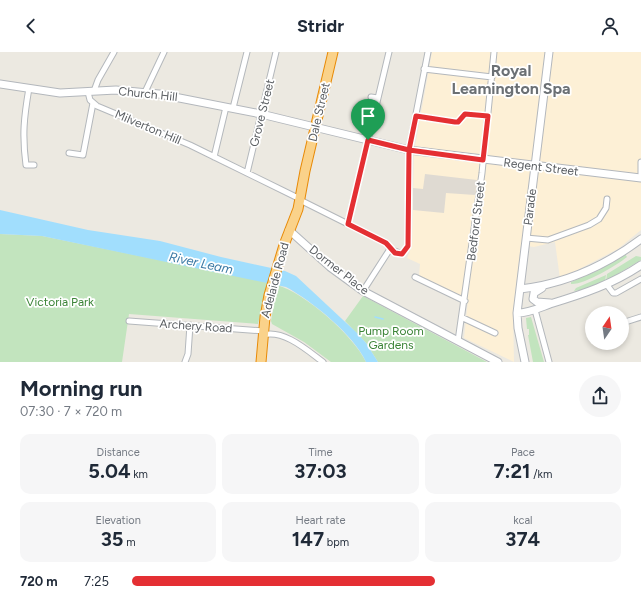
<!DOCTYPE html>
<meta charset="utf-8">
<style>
:root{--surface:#fff;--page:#f6f6f7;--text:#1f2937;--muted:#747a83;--accent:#e42f33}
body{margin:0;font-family:Figtree,sans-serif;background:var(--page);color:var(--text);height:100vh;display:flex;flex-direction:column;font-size:15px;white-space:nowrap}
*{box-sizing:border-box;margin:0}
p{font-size:13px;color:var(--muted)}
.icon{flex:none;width:22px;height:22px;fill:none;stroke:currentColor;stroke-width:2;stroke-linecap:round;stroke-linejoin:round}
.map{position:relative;height:310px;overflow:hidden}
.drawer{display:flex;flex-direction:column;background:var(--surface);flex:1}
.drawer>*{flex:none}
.needle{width:26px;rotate:13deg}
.buttons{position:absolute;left:585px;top:254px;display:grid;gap:8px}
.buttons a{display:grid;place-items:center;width:44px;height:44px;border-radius:50%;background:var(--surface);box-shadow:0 2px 6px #0003;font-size:20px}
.pin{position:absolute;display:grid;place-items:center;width:34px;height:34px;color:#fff;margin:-41px -17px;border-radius:50% 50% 50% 0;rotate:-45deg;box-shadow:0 0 4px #0007}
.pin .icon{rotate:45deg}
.round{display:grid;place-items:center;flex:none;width:42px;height:42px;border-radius:21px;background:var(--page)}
.head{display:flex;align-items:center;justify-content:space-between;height:68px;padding:0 20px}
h1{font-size:22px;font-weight:700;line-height:30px}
.stats{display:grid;grid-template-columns:repeat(3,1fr);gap:6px;height:68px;padding:4px 20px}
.stats div{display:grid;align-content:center;border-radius:10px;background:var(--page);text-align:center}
.stats b{font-size:20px;font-weight:700}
.stats small{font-size:11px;font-weight:400}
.stats p{font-size:11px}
ul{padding:0 20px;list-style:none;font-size:13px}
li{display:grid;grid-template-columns:64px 48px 1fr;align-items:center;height:30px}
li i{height:10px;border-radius:5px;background:var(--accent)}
header{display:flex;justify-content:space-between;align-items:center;height:52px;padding:0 20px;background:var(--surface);font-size:18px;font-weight:700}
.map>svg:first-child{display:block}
</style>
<header><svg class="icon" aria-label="back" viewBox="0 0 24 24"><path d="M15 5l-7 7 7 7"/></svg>Stridr<svg class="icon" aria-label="person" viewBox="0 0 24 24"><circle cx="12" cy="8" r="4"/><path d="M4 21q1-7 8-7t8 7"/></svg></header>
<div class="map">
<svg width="641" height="310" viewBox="0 0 641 310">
<rect width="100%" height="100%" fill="#ece9e1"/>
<!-- commercial -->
<path fill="#fdf0d6" d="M 432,0 L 641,0 L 641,178 L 618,197 L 560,227 L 555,190 L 534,195 L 521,193 L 513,259 L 514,310 L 464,286 L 468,248 L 419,224 L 420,212 L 407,206 L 412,194 L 414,100 Z"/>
<!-- education -->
<path fill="#dfdad2" d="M 425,122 L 477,128 L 475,143 L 446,141 L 444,161 L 413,158 L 413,136 L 423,137 Z"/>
<!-- green -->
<path fill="#c2e4be" d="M 0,182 L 42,184 L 268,230 L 258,272 L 129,262 L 122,310 L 0,310 Z
M 625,202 L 627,205 C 617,213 584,233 571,232 L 571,230 L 599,218 Z
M 636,204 L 641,205 L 641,208 L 606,229 L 607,222 Z
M 606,223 L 605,230 L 586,237 L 574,239 L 576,236 Z
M 277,233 C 305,241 354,284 366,310 L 331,310 L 304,290 L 272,272 L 271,269 Z
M 363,244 L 487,310 L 378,310 L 366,291 L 345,269 Z
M 531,265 L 544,310 L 533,310 L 528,283 L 529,283 L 529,277 L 527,277 L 526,266 Z"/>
<!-- water -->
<path fill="#a1defd" d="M 0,158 L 88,178 L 160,189 L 221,205 L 285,219 L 296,224 L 357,281 L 366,291 L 378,310 L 366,310 C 354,283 312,249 286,235 L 42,184 L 0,182 Z"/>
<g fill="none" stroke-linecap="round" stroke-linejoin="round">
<!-- stream -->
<path stroke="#a1defd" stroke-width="1.5" d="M 375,265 L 383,267"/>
<!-- street casing -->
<g stroke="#b4b8bc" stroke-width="7">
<path id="street" d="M 424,17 L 492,25
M 29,36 C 24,65 22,83 26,113 L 34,113
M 94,39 L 98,28 L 114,0
M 88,40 L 90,48 L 97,54 L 190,93 L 296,145
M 145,40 L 164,0
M 371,45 L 378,46
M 233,56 L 247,0
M 416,64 L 455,70 L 458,70 L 465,62 L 487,64
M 69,101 L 83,103 L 93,51
M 214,105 L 226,55
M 641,110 L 641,125
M 247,121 L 276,0
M 300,148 L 386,191 L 390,197 L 402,202 L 408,194 L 409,98 L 428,0
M 348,172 L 389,0
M 526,186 L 548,188 L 589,173 L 599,167 L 606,156 L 607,147
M 415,225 L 465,249
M 607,233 L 613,241 L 616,241 L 641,227
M 363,239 L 390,197
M 535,258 L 549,310
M 463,266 L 495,281
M 129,269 L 264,279
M 622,271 L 641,265
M 263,283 C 284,277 308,299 323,310
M 458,289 L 482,121 L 494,0
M 185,310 L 188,302 L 190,273"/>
</g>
<!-- secondary casing -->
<g stroke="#b3b7bc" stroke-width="9">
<path id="secondary" d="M 0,32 L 60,41 L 116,38 L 159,42 L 261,62 L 409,98 L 641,126
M 289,178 L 330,215 L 363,239 L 498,310
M 542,236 L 534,241 L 533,247 L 537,250 L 550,251
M 520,237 C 565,232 605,214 641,187
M 517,261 C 529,261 539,256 550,252 C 583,242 613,232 641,213
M 525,310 L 518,276 L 517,261 L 549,0"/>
</g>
<!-- highway casing -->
<g stroke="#e88a06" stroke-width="11">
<path id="highway" d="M 261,310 L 265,265 L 269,243 L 284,193 L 298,157 L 305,119 L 333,0"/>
</g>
<!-- street -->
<use href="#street" stroke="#fff" stroke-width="5"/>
<!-- secondary -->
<use href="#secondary" stroke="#fff" stroke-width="7"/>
<!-- highway -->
<use href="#highway" stroke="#fad28a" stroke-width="9"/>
</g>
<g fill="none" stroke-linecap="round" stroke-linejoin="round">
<!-- route casing -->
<g stroke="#fff" stroke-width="8">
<path id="route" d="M 368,88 L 348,172 L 386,191 L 395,201 L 402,202 L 408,194 L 409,98 L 483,108 L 488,64 L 465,62 L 458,70 L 455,70 L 416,64 L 409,98 L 368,88"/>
</g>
<!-- route -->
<use href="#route" stroke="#e42f33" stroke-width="5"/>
</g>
<g text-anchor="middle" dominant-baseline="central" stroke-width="3.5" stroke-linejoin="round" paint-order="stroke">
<!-- street labels -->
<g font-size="12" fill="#5a5e62" stroke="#fff">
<text transform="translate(148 42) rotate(6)">Church Hill</text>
<text transform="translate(319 60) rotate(-77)">Dale Street</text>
<text transform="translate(262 61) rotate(-76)">Grove Street</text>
<text transform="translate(148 75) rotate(23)">Milverton Hill</text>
<text transform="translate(541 115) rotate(7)">Regent Street</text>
<text transform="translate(530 155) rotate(-83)">Parade</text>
<text transform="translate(476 169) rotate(-83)">Bedford Street</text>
<text transform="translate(339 218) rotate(38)">Dormer Place</text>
<text transform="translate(275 228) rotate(-75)">Adelaide Road</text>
<text transform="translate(196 274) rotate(4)">Archery Road</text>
</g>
<!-- park labels -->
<g font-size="12" fill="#3b8437" stroke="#fff">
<text x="60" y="250">Victoria Park</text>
<text x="391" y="279">Pump Room<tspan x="391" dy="14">Gardens</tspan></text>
</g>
<!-- water labels -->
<g font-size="13" font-style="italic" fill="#3c7aa5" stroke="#fff">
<text transform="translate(201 211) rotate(12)">River Leam</text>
</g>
<!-- district labels -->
<g font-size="16" font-weight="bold" fill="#6b7074" stroke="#fff">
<text x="511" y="18">Royal<tspan x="511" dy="18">Leamington Spa</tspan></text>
</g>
</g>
</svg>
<div class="buttons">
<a><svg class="needle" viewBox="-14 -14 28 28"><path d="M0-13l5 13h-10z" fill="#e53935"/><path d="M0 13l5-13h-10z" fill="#747a83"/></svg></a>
</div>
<div class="pin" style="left:368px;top:88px;background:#1e9e55"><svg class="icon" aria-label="arrive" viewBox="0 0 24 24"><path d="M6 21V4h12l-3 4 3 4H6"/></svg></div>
</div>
<section class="drawer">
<div class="head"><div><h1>Morning run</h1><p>07:30 · 7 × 720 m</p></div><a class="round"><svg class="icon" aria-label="share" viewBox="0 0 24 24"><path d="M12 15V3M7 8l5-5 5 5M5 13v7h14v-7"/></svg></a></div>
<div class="stats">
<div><p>Distance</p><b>5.04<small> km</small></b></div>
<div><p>Time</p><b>37:03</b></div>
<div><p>Pace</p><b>7:21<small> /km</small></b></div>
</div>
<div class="stats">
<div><p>Elevation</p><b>35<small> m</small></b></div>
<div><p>Heart rate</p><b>147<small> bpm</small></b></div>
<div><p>kcal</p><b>374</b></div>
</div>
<ul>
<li><b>720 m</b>7:25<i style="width:62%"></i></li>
</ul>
</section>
